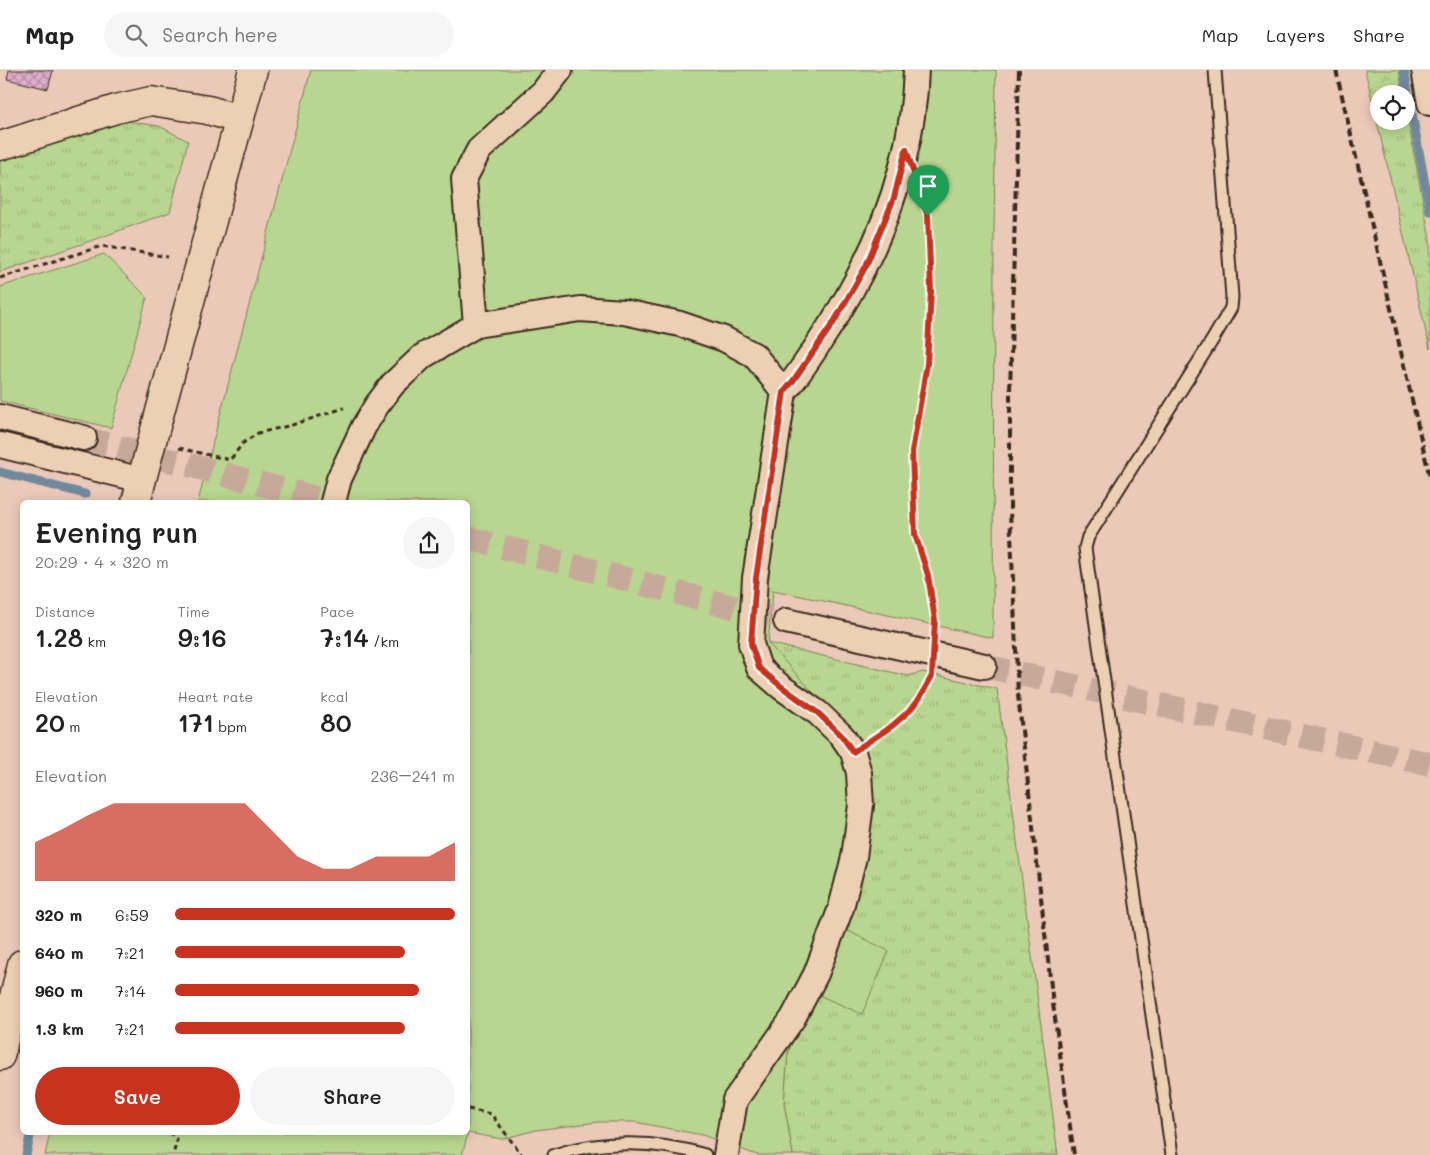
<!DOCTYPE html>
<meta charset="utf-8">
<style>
:root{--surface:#fff;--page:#f6f6f6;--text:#222;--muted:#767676;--line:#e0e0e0;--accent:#c8321e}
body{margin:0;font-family:Mali,sans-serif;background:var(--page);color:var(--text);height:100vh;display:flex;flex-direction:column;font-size:19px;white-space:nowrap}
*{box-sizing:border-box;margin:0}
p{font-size:16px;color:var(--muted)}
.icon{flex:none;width:28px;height:28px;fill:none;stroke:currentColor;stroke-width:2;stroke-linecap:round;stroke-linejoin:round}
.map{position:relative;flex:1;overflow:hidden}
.drawer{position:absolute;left:20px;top:430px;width:450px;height:635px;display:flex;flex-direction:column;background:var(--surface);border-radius:8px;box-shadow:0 2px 12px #0003}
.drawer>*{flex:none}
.fabs{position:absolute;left:1370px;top:15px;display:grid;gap:10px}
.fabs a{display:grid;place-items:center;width:45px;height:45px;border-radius:50%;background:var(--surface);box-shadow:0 2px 12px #0003;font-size:25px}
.pin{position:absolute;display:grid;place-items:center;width:42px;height:42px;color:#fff;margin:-51px -21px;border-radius:50% 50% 50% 0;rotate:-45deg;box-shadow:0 0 5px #0007}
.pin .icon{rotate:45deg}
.round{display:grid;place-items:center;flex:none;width:52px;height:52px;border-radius:26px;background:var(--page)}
.summary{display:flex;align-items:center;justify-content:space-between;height:85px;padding:0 15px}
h1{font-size:28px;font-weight:600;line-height:38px}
.stats{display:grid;grid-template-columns:repeat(3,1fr);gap:8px;height:85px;padding:5px 15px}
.stats div{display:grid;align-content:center}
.stats b{font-size:25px;font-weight:600}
.stats small{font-size:14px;font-weight:400}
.stats p{font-size:14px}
.chart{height:140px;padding:10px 15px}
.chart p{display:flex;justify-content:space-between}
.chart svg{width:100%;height:90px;margin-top:5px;fill:var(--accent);opacity:.7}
.action{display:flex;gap:10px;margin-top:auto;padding:10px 15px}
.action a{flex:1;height:58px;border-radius:30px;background:var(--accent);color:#fff;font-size:20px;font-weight:600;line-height:58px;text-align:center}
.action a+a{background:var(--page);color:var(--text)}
ul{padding:0 15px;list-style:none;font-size:16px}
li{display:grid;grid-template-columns:80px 60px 1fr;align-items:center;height:38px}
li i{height:12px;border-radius:6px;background:var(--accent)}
header{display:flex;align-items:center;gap:30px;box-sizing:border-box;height:70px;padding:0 25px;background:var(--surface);border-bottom:1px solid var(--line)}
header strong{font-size:24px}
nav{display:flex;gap:28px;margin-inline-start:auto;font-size:18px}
.search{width:350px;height:45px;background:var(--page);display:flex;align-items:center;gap:12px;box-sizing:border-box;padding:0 18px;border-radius:28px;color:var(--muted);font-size:19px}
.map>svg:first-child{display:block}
</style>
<header>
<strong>Map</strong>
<div class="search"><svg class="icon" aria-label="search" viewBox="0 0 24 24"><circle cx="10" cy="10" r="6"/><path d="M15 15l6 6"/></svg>Search here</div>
<nav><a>Map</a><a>Layers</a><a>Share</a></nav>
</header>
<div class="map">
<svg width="1430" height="1085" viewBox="0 0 1430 1085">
<defs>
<pattern id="grass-tufts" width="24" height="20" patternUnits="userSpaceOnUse" patternTransform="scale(1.25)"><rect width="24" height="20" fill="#b8d68f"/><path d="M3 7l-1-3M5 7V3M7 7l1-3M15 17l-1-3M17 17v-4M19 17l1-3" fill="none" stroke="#9fb87b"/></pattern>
<pattern id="building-cross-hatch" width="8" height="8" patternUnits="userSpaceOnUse" patternTransform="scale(1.25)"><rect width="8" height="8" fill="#dfadcc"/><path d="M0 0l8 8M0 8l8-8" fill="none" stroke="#b68da5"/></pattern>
</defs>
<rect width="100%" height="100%" fill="#eac9b9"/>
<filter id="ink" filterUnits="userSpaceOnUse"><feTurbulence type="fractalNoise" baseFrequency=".02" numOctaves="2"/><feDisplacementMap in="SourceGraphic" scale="10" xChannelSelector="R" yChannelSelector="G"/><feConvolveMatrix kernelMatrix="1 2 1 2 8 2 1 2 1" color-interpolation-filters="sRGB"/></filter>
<g filter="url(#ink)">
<!-- grass -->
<path fill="url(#grass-tufts)" stroke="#7a8056" d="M 1365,0 L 1399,0 L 1403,24 L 1379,24 L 1379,51 L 1406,51 L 1406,40 L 1430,170 L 1430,279 Z
M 125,51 L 159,56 L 188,71 L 170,142 L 99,168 L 0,202 L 0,88 Z
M 768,573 L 908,606 L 923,602 L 997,619 L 1058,1085 L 793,1085 L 784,1033 L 788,982 L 844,859 Z"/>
<!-- green -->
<path fill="#b8d68f" stroke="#7a8056" d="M 311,0 L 996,0 L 994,166 L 993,568 L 773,520 L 768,573 L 851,664 L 871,709 L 844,859 L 889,881 L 862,944 L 814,923 L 788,982 L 784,1033 L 793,1085 L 757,1085 L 702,1065 L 635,1052 L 598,1052 L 536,1060 L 502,1069 L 468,1063 L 462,1085 L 45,1085 L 50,1063 L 468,1062 L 468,432 L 198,432 L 214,368 Z
M 104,184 L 147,227 L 111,358 L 0,331 L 0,217 Z"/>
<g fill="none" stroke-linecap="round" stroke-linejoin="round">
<!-- stream -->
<path stroke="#70899c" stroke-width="9" d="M 1404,0 L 1430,141
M 0,402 L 85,424
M 26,1085 L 31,1062"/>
</g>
<!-- building -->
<path fill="url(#building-cross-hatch)" stroke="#3b2a1e" d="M 9,0 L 53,0 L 48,19 L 7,9 Z"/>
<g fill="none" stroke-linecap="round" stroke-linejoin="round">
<!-- street-tunnel -->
<path stroke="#c7a99a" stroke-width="24" stroke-dasharray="24 12" stroke-linecap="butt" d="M 84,368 L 331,432
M 468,468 L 786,551
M 984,596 L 1430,694"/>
<!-- lane casing -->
<g stroke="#3b2a1e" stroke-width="15">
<path id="lane" d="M 554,1085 C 602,1069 658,1071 705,1085
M 1172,1085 L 1085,478 L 1088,467 L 1213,269 L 1231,238 L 1232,227 L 1215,0"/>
</g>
<!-- street casing -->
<g stroke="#3b2a1e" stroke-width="28">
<path id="street" d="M 1424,0 L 1430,33
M 476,255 L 464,109 L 479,80 L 543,22 L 560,0
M 0,347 L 84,368
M 0,375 L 142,410
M 333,432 L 339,409 L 364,356 L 377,335 L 393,314 L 423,286 L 476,255 L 580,239 L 624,242 L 680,254 L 724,269 L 754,285 L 784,322
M 786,551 L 984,596
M 726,1085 L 735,1030 L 793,948 L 816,904 L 841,838 L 854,787 L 861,735 L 859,703 L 853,682 L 842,666 L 818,643 L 781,617 L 759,598 L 751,574 L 755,508 L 784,322 C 797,307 808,290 819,273 C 875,190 913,100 916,0"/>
</g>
<!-- secondary casing -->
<g stroke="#3b2a1e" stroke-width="31">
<path id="secondary" d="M 0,76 L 116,39 L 151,31 L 208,40 L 239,49
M 136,432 L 152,371 L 253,0
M 0,986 L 22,894"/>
</g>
<!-- path -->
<path stroke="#3b2a1e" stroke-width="3" stroke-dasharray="5 4" stroke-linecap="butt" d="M 921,125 L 928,145 L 931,221 L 927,294 L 912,382 L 915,464 L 928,505 L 935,550
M 0,208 L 102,176 L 168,187
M 179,378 L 230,390 L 243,373 L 258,363 L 292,355 L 344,338
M 873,669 C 898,653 917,636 930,609
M 468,1039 L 491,1044 L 522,1085
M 169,1062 L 177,1070 L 173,1085"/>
<!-- lane -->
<use href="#lane" stroke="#edd0b4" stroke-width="11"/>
<!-- street -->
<use href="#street" stroke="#edd0b4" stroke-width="24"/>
<!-- secondary -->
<use href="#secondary" stroke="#edd0b4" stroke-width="28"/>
<!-- rail -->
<path stroke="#3b2a1e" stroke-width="4" stroke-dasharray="8 4" stroke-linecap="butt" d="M 1019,0 L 1010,321 L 1010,441 L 1018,625 L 1053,934 L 1074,1085
M 1336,0 L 1430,408"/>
<!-- path-bridge -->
<path stroke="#3b2a1e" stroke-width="3" stroke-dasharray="5 4" stroke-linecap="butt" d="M 932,606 L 935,550"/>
</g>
</g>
<g fill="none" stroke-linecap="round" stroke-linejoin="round" filter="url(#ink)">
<!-- route casing -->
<g stroke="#fff" stroke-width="10">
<path id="route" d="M 906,79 L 928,146 L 931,221 L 927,294 L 912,382 L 915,464 L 928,505 L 935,550 L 932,606 L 919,629 L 907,643 L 892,656 L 853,682 L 842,666 L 818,643 L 782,617 L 759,598 L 751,574 L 756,508 L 784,322 L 793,311 L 834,252 L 866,196 L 894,128 Z"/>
</g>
<!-- route -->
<use href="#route" stroke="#c8321e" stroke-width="6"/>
</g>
</svg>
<div class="fabs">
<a><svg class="icon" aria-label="locate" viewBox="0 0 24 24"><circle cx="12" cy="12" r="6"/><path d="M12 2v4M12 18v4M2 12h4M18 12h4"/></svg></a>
</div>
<div class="pin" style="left:928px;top:146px;background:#1e9e55"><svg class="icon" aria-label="arrive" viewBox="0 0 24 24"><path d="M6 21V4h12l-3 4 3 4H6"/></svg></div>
<section class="drawer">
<div class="summary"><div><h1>Evening run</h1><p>20:29 · 4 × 320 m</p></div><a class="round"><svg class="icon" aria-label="share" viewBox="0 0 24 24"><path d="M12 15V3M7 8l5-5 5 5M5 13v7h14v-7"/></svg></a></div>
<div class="stats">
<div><p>Distance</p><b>1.28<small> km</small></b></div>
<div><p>Time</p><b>9:16</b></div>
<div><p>Pace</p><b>7:14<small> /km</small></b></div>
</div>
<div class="stats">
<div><p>Elevation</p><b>20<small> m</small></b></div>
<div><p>Heart rate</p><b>171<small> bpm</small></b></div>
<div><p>kcal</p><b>80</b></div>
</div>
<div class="chart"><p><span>Elevation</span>236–241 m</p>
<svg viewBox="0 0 160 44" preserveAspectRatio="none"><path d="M0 44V25L10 19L20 12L30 6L40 6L50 6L60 6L70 6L80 6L90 19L100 32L110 38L120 38L130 32L140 32L150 32L160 25V44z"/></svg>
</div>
<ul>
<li><b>320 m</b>6:59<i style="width:100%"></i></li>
<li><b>640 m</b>7:21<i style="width:82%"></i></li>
<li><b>960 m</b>7:14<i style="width:87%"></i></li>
<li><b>1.3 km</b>7:21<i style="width:82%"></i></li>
</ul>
<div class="action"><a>Save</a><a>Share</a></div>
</section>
</div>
